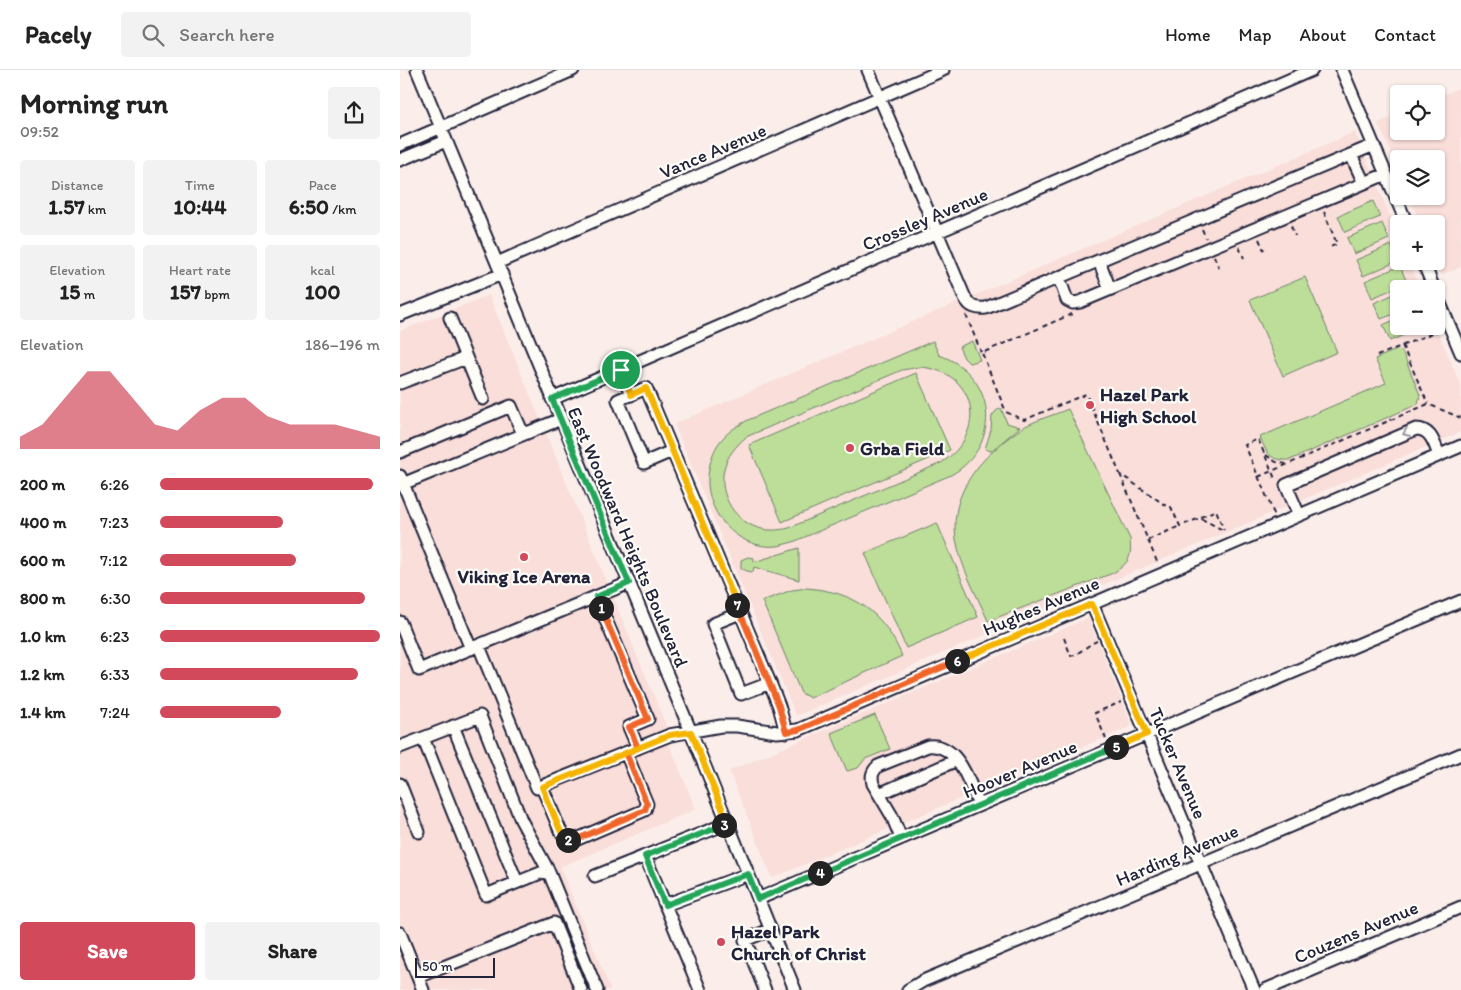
<!DOCTYPE html>
<meta charset="utf-8">
<style>
:root{--surface:#fff;--page:#f2f2f2;--text:#222;--muted:#767676;--line:#e0e0e0;--accent:#d1495b}
body{margin:0;font-family:Itim,sans-serif;background:var(--page);color:var(--text);height:100vh;display:flex;flex-direction:column;font-size:19px;white-space:nowrap}
*{box-sizing:border-box;margin:0}
p{font-size:16px;color:var(--muted)}
.icon{flex:none;width:28px;height:28px;fill:none;stroke:currentColor;stroke-width:2;stroke-linecap:round;stroke-linejoin:round}
.map{position:relative;flex:1;overflow:hidden}
.sheet{display:flex;flex-direction:column;background:var(--surface);width:400px}
.sheet>*{flex:none}
.buttons{position:absolute;left:990px;top:15px;display:grid;gap:10px}
.buttons a{display:grid;place-items:center;width:55px;height:55px;border-radius:5px;background:var(--surface);box-shadow:0 1px 4px #0004;font-size:25px}
.scale{position:absolute;left:15px;bottom:12px;width:80px;box-sizing:border-box;padding-left:5px;border:2px solid #22223b;border-top:0;font-size:14px;line-height:18px;white-space:nowrap;color:#22223b;-webkit-text-stroke:4px #fdfcf7;paint-order:stroke}
.pin{position:absolute;display:grid;place-items:center;width:42px;height:42px;color:#fff;margin:-21px;border:2px solid #fff;border-radius:50%;box-shadow:0 1px 5px #0007}
.km{position:absolute;width:25px;height:25px;margin:-12px;border-radius:50%;background:#222;color:#fff;font-size:14px;line-height:25px;text-align:center}
.round{display:grid;place-items:center;flex:none;width:52px;height:52px;border-radius:5px;background:var(--page)}
.summary{display:flex;align-items:center;justify-content:space-between;height:85px;padding:0 20px}
h1{font-size:28px;font-weight:700;line-height:38px}
.metrics{display:grid;grid-template-columns:repeat(3,1fr);gap:8px;height:85px;padding:5px 20px}
.metrics div{display:grid;align-content:center;border-radius:5px;background:var(--page);text-align:center}
.metrics b{font-size:21px;font-weight:700}
.metrics small{font-size:14px;font-weight:400}
.metrics p{font-size:14px}
.chart{height:140px;padding:10px 20px}
.chart p{display:flex;justify-content:space-between}
.chart svg{width:100%;height:90px;margin-top:5px;fill:var(--accent);opacity:.7}
.cta{display:flex;gap:10px;margin-top:auto;padding:10px 20px}
.cta a{flex:1;height:58px;border-radius:5px;background:var(--accent);color:#fff;font-size:20px;font-weight:700;line-height:58px;text-align:center}
.cta a+a{background:var(--page);color:var(--text)}
ul{padding:0 20px;list-style:none;font-size:16px}
li{display:grid;grid-template-columns:80px 60px 1fr;align-items:center;height:38px}
li i{height:12px;border-radius:6px;background:var(--accent)}
header{display:flex;align-items:center;gap:30px;box-sizing:border-box;height:70px;padding:0 25px;background:var(--surface);border-bottom:1px solid var(--line)}
header strong{font-size:24px}
nav{display:flex;gap:28px;margin-inline-start:auto;font-size:18px}
.search{width:350px;height:45px;background:var(--page);display:flex;align-items:center;gap:12px;box-sizing:border-box;padding:0 18px;border-radius:5px;color:var(--muted);font-size:19px}
main{display:flex;flex:1;min-height:0}
.map>svg:first-child{display:block}
</style>
<header>
<strong>Pacely</strong>
<div class="search"><svg class="icon" aria-label="search" viewBox="0 0 24 24"><circle cx="10" cy="10" r="6"/><path d="M15 15l6 6"/></svg>Search here</div>
<nav><a>Home</a><a>Map</a><a>About</a><a>Contact</a></nav>
</header>
<main>
<section class="sheet">
<div class="summary"><div><h1>Morning run</h1><p>09:52</p></div><a class="round"><svg class="icon" aria-label="share" viewBox="0 0 24 24"><path d="M12 15V3M7 8l5-5 5 5M5 13v7h14v-7"/></svg></a></div>
<div class="metrics">
<div><p>Distance</p><b>1.57<small> km</small></b></div>
<div><p>Time</p><b>10:44</b></div>
<div><p>Pace</p><b>6:50<small> /km</small></b></div>
</div>
<div class="metrics">
<div><p>Elevation</p><b>15<small> m</small></b></div>
<div><p>Heart rate</p><b>157<small> bpm</small></b></div>
<div><p>kcal</p><b>100</b></div>
</div>
<div class="chart"><p><span>Elevation</span>186–196 m</p>
<svg viewBox="0 0 160 44" preserveAspectRatio="none"><path d="M0 44V38L10 32L20 19L30 6L40 6L50 19L60 32L70 35L80 25L90 19L100 19L110 28L120 32L130 32L140 32L150 35L160 38V44z"/></svg>
</div>
<ul>
<li><b>200 m</b>6:26<i style="width:97%"></i></li>
<li><b>400 m</b>7:23<i style="width:56%"></i></li>
<li><b>600 m</b>7:12<i style="width:62%"></i></li>
<li><b>800 m</b>6:30<i style="width:93%"></i></li>
<li><b>1.0 km</b>6:23<i style="width:100%"></i></li>
<li><b>1.2 km</b>6:33<i style="width:90%"></i></li>
<li><b>1.4 km</b>7:24<i style="width:55%"></i></li>
</ul>
<div class="cta"><a>Save</a><a>Share</a></div>
</section>
<div class="map">
<svg width="1061" height="920" viewBox="0 0 1061 920">
<rect width="100%" height="100%" fill="#fbeeea"/>
<filter id="ink" filterUnits="userSpaceOnUse"><feTurbulence type="fractalNoise" baseFrequency=".02" numOctaves="2"/><feDisplacementMap in="SourceGraphic" scale="10" xChannelSelector="R" yChannelSelector="G"/><feConvolveMatrix kernelMatrix="1 2 1 2 8 2 1 2 1" color-interpolation-filters="sRGB"/></filter>
<g filter="url(#ink)">
<!-- built -->
<path fill="#f9deda" d="M 1061,17 L 1061,197 L 1042,205 L 1036,191 L 1036,154 L 1020,154 L 1009,126 L 1036,126 L 1036,89 L 999,89 L 999,102 L 978,53 L 999,44 L 999,61 L 1036,61 L 1036,28 Z
M 955,62 L 999,167 L 999,191 L 1009,191 L 1020,219 L 999,219 L 999,256 L 1036,256 L 1061,316 L 1061,362 L 396,646 L 274,354 Z
M 89,225 L 265,653 L 270,676 L 296,739 L 160,797 L 211,920 L 0,920 L 0,261 Z
M 688,548 L 732,656 L 372,808 L 329,701 Z"/>
<!-- green -->
<path fill="#bcde98" stroke="#6f806a" fill-rule="evenodd" d="M 973,131 L 980,147 L 945,162 L 938,146 Z
M 982,153 L 989,169 L 954,184 L 947,168 Z
M 991,175 L 998,191 L 963,206 L 956,190 Z
M 1000,196 L 1007,213 L 972,228 L 965,211 Z
M 905,207 L 937,282 L 883,306 L 850,230 Z
M 999,222 L 999,242 L 981,249 L 974,233 Z
M 999,248 L 999,256 L 1025,256 L 990,271 L 983,255 Z
M 533,271 L 539,285 C 596,304 604,375 551,405 L 393,472 C 388,473 383,475 378,476 C 336,481 301,439 309,399 C 311,388 315,376 323,368 C 330,360 339,355 348,350 ZM 520,297 C 577,301 589,363 541,393 L 389,458 C 380,460 371,461 362,459 C 335,453 318,425 324,399 C 327,386 336,376 346,367 L 502,300 Z
M 572,271 L 580,290 L 569,293 L 564,288 L 559,277 Z
M 996,280 L 1002,281 L 1020,325 L 1018,334 L 890,390 C 870,391 867,384 860,367 L 986,313 L 975,289 Z
M 516,303 L 550,380 L 382,452 L 349,375 Z
M 601,338 L 607,353 L 620,357 L 591,381 L 585,379 L 591,360 L 592,346 L 596,341 Z
M 668,339 L 730,469 C 732,488 729,493 713,503 L 588,551 C 577,525 561,498 556,469 C 549,421 582,386 619,360 C 632,351 654,345 668,339 Z
M 537,453 L 578,547 L 506,578 L 465,483 Z
M 399,478 L 399,510 L 354,497 L 353,502 L 347,501 L 341,498 L 341,490 L 348,487 L 354,488 L 354,492 Z
M 407,518 C 455,522 483,542 502,586 L 410,628 L 401,623 L 362,531 L 392,520 Z
M 475,645 L 490,679 L 465,689 L 458,698 L 447,701 L 431,663 Z"/>
<g fill="none" stroke-linecap="round" stroke-linejoin="round">
<!-- minor casing -->
<g stroke="#22223b" stroke-width="15">
<path id="minor" d="M 17,0 L 291,662 L 395,920
M 468,0 L 565,228 C 570,237 576,239 586,238 L 974,75
M 942,0 L 1007,154
M 0,75 L 173,0
M 951,85 L 964,113
M 0,90 L 46,71
M 699,191 L 710,219
M 1023,191 L 1034,219
M 97,193 L 543,0
M 659,208 L 667,230 L 673,233 L 680,232 L 986,104
M 1036,224 L 1061,283
M 0,245 L 102,204
M 50,248 L 83,329
M 221,300 L 231,325
M 0,313 L 66,288
M 152,329 L 912,0
M 272,381 L 244,393 L 218,330 L 246,318 L 370,613 L 379,636 L 386,662
M 0,382 L 111,336 L 123,364
M 0,406 L 71,579
M 0,415 L 161,349
M 899,445 L 886,415 L 1016,359 C 1031,359 1034,373 1039,385
M 196,527 L 248,649 L 229,657 L 238,678
M 692,534 L 854,920
M 340,543 L 313,554 L 341,624 L 370,613
M 0,552 L 19,600 L 229,513
M 79,576 L 137,718 L 270,665 L 321,656 L 337,656 L 377,662 L 398,660 L 1061,376
M 53,656 L 117,812
M 23,668 L 86,825 L 148,800
M 0,677 L 80,646 L 121,750 L 148,800 L 197,920
M 0,714 L 19,762
M 142,717 L 160,760 L 167,770 L 175,770 L 245,740 L 247,734 L 226,683
M 479,724 L 557,690
M 501,768 L 492,746 L 473,714 C 471,706 472,702 478,696 L 528,676 C 559,673 569,713 579,735
M 245,786 L 300,920
M 195,806 L 328,753
M 358,829 L 1061,531
M 265,835 L 348,804
M 0,863 L 23,920
M 18,907 L 154,853 L 181,920
M 365,920 L 345,870 L 370,860
M 508,920 L 523,911 L 1061,684
M 865,920 L 1061,837"/>
</g>
<!-- path -->
<path stroke="#22223b" stroke-width="2" stroke-dasharray="5 4" stroke-linecap="butt" d="M 924,142 L 937,174 L 930,177
M 891,156 L 895,166
M 802,159 L 806,168
M 859,169 L 864,180
M 839,177 L 844,188
M 814,186 L 819,198
M 672,244 L 582,283 L 606,342 L 624,350 L 686,324 L 720,404 L 768,437 L 771,437 L 780,456 L 800,448 L 825,461
M 566,245 L 581,282
M 1002,275 L 1028,334
M 977,286 L 1040,260
M 866,385 L 876,392 L 886,394
M 720,404 L 758,494
M 858,407 L 1028,334 L 1061,348
M 874,444 L 845,375 L 858,369 L 876,411
M 801,447 L 816,440 L 824,460
M 748,470 L 780,456
M 664,568 L 671,586 C 681,583 687,575 697,571
M 706,669 L 695,643 L 721,632"/>
<!-- minor -->
<use href="#minor" stroke="#fdfcf7" stroke-width="11"/>
</g>
<!-- one-way arrows -->
<defs><path id="oneway-chevron" d="M-2-3.5L2.5 0L-2 3.5" fill="none" stroke-width="1.6" stroke-linecap="round" stroke-linejoin="round" transform="scale(1.25)"/></defs>
<use stroke="#9a9aa2" href="#oneway-chevron" transform="translate(1006 363) rotate(157)"/>
</g>
<g fill="none" stroke-linecap="round" stroke-linejoin="round" filter="url(#ink)">
<!-- split-1 casing -->
<g stroke="#fff" stroke-width="10">
<path id="split-1" d="M 201,538 L 196,527 L 229,513 L 152,329 L 221,300"/>
</g>
<!-- split-2 casing -->
<g stroke="#fff" stroke-width="10">
<path id="split-2" d="M 168,770 L 175,770 L 245,740 L 247,734 L 226,683 L 238,678 L 229,657 L 248,649 L 201,538"/>
</g>
<!-- split-3 casing -->
<g stroke="#fff" stroke-width="10">
<path id="split-3" d="M 168,770 L 160,760 L 142,717 L 270,665 L 291,662 L 328,753 L 324,755"/>
</g>
<!-- split-4 casing -->
<g stroke="#fff" stroke-width="10">
<path id="split-4" d="M 324,755 L 245,786 L 265,835 L 348,804 L 358,829 L 420,803"/>
</g>
<!-- split-5 casing -->
<g stroke="#fff" stroke-width="10">
<path id="split-5" d="M 420,803 L 716,677"/>
</g>
<!-- split-6 casing -->
<g stroke="#fff" stroke-width="10">
<path id="split-6" d="M 557,591 L 692,534 L 747,664 L 716,677"/>
</g>
<!-- split-7 casing -->
<g stroke="#fff" stroke-width="10">
<path id="split-7" d="M 337,535 L 379,636 L 386,662 L 398,660 L 557,591"/>
</g>
<!-- split-8 casing -->
<g stroke="#fff" stroke-width="10">
<path id="split-8" d="M 221,300 L 231,325 L 246,318 L 337,535"/>
</g>
<!-- split-1 -->
<use href="#split-1" stroke="#22a559" stroke-width="6"/>
<!-- split-2 -->
<use href="#split-2" stroke="#f0652b" stroke-width="6"/>
<!-- split-3 -->
<use href="#split-3" stroke="#f5b400" stroke-width="6"/>
<!-- split-4 -->
<use href="#split-4" stroke="#22a559" stroke-width="6"/>
<!-- split-5 -->
<use href="#split-5" stroke="#22a559" stroke-width="6"/>
<!-- split-6 -->
<use href="#split-6" stroke="#f5b400" stroke-width="6"/>
<!-- split-7 -->
<use href="#split-7" stroke="#f0652b" stroke-width="6"/>
<!-- split-8 -->
<use href="#split-8" stroke="#f5b400" stroke-width="6"/>
</g>
<!-- markers -->
<g fill="#d1495b" stroke="#fdfcf7" stroke-width="2">
<circle cx="690" cy="335" r="5"/>
<circle cx="450" cy="378" r="5"/>
<circle cx="124" cy="487" r="5"/>
<circle cx="321" cy="872" r="5"/>
</g>
<g text-anchor="middle" dominant-baseline="central" stroke-width="4.5" stroke-linejoin="round" paint-order="stroke">
<!-- street labels -->
<g font-size="19" fill="#22223b" stroke="#fdfcf7">
<text transform="translate(313 81) rotate(-23)">Vance Avenue</text>
<text transform="translate(525 149) rotate(-23)">Crossley Avenue</text>
<text transform="translate(228 467) rotate(67)">East Woodward Heights Boulevard</text>
<text transform="translate(641 536) rotate(-23)">Hughes Avenue</text>
<text transform="translate(778 693) rotate(67)">Tucker Avenue</text>
<text transform="translate(620 699) rotate(-23)">Hoover Avenue</text>
<text transform="translate(777 785) rotate(-23)">Harding Avenue</text>
<text transform="translate(956 862) rotate(-23)">Couzens Avenue</text>
</g>
<!-- poi labels -->
<g font-size="19" font-weight="bold" fill="#22223b" stroke="#fdfcf7" text-anchor="start">
<text x="700" y="324">Hazel Park<tspan x="700" dy="22">High School</tspan></text>
<text x="460" y="378">Grba Field</text>
<text x="124" y="506" text-anchor="middle">Viking Ice Arena</text>
<text x="331" y="861">Hazel Park<tspan x="331" dy="22">Church of Christ</tspan></text>
</g>
</g>
</svg>
<div class="buttons">
<a><svg class="icon" aria-label="locate" viewBox="0 0 24 24"><circle cx="12" cy="12" r="6"/><path d="M12 2v4M12 18v4M2 12h4M18 12h4"/></svg></a>
<a><svg class="icon" aria-label="layers" viewBox="0 0 24 24"><path d="M12 4l9 5-9 5-9-5zM3 14l9 5 9-5"/></svg></a>
<a>+</a>
<a>−</a>
</div>
<div class="scale">50 m</div>
<div class="pin" style="left:221px;top:300px;background:#1e9e55"><svg class="icon" aria-label="arrive" viewBox="0 0 24 24"><path d="M6 21V4h12l-3 4 3 4H6"/></svg></div>
<b class="km" style="left:201px;top:538px">1</b>
<b class="km" style="left:168px;top:770px">2</b>
<b class="km" style="left:324px;top:755px">3</b>
<b class="km" style="left:420px;top:803px">4</b>
<b class="km" style="left:716px;top:677px">5</b>
<b class="km" style="left:557px;top:591px">6</b>
<b class="km" style="left:337px;top:535px">7</b>
</div>
</main>
